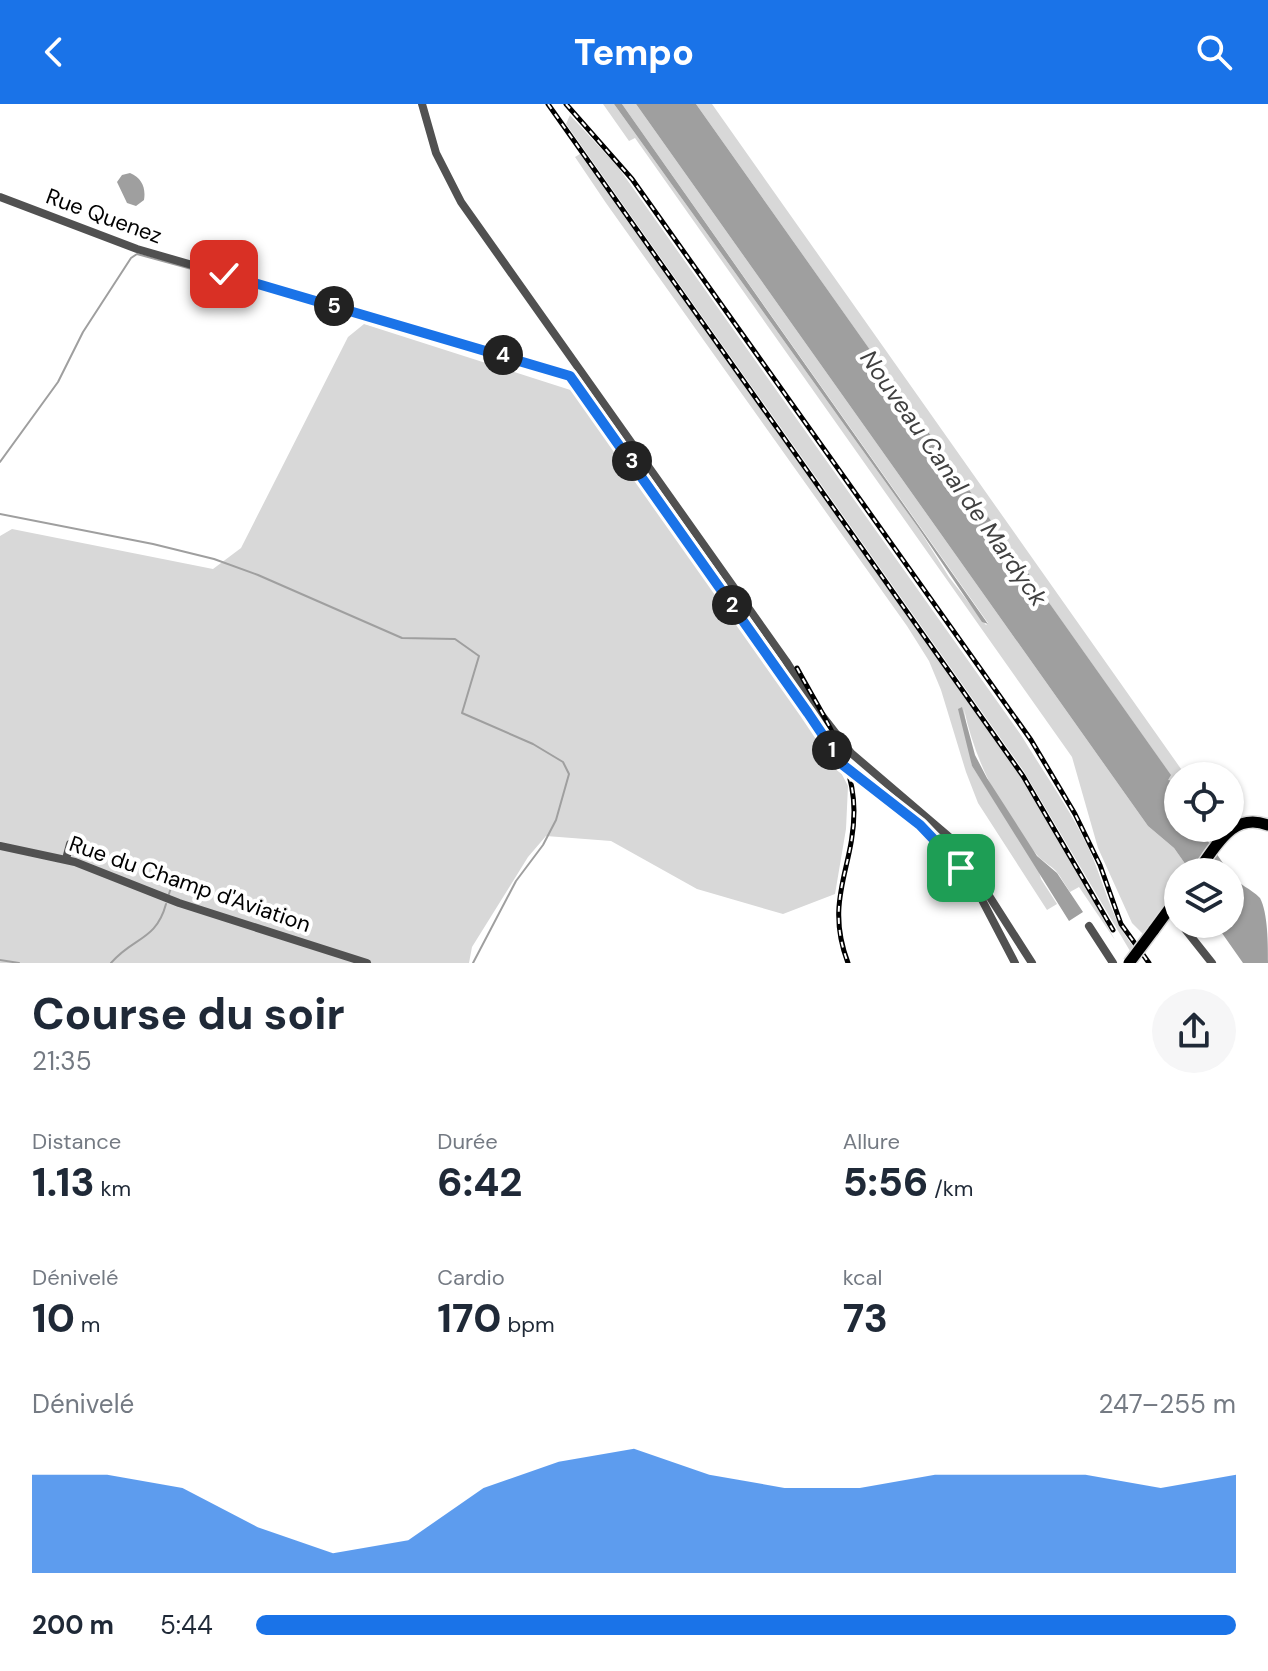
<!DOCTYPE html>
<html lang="fr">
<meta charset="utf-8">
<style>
:root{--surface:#fff;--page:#f6f6f7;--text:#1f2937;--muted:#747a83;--accent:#1a73e8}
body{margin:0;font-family:"DM Sans",sans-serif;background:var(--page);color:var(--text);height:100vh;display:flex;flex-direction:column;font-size:30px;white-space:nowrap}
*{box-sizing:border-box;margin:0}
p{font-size:26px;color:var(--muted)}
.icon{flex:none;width:44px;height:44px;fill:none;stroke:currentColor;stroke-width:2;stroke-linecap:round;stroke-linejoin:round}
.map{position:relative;height:859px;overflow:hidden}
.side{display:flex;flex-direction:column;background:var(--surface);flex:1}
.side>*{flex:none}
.controls{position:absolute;left:1164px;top:658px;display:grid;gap:16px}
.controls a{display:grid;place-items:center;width:80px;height:80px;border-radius:50%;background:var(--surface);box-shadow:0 2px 6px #0004;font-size:40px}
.pin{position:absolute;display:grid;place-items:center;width:68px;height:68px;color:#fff;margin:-34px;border-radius:16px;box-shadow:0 4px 12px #0006}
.km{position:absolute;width:40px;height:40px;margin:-20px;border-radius:50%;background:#222;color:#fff;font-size:22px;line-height:40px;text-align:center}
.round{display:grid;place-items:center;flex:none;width:84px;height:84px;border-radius:42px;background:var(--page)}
.overview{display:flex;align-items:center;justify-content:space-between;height:136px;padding:0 32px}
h1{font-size:44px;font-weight:800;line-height:60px}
.stats{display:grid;grid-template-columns:repeat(3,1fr);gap:12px;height:136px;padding:8px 32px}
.stats div{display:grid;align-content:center}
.stats b{font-size:40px;font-weight:800}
.stats small{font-size:22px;font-weight:400}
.stats p{font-size:22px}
.chart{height:224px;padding:16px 32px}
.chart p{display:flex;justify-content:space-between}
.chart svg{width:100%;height:144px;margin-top:8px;fill:var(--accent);opacity:.7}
ul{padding:0 32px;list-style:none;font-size:26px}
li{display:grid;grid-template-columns:128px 96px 1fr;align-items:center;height:60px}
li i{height:20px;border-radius:10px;background:var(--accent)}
header{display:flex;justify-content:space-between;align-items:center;height:104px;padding:0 32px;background:var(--accent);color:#fff;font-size:36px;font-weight:800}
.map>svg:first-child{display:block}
</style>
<header><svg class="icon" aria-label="back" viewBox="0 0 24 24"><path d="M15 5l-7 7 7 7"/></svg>Tempo<svg class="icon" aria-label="search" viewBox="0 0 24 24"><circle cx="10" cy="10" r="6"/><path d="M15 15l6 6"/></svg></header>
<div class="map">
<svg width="1268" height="859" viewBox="0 0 1268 859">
<rect width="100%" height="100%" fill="#fff"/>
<!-- green -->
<path fill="#d8d8d8" d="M 603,0 L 614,0 L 917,422 L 949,473 L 986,521 L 988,519 L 622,0 L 636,0 L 1148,722 L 1174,744 L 1189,765 L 1187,768 L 1178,768 L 1178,784 L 1143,830 L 1132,819 L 1098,744 L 1072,653 L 635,34 L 629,37 Z
M 696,0 L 712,0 L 1186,672 L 1178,672 L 1178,681 L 1175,677 L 1167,676 L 1170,670 Z
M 570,11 L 618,63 L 1021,631 C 1044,669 1070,705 1089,745 C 1104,778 1110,813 1133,842 L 1130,847 L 1023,666 L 566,20 Z
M 580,50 L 1020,671 L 1052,721 L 1115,836 L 1079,783 L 1070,788 C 1065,781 1061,773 1056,767 C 1050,761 1042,757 1037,751 C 1002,709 975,658 964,605 L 972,662 L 1038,764 L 1041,775 L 1057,800 L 1047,806 L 978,699 L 966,668 L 941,586 L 929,557 L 907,522 L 606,99 L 575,53 Z
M 364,220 L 586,291 L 837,661 L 848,682 L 846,725 L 835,790 L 783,810 L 697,785 L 611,737 L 546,732 L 528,753 L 472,843 L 469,859 L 0,859 L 0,432 L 12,425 L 213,465 L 241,444 L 348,233 Z"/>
<!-- water -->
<path fill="#9f9f9f" d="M 614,0 L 622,0 L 988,520 L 982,518 L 917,422 Z
M 636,0 L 696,0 L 1171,671 L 1168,676 L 1176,677 L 1178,681 L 1178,724 L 1199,724 L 1229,768 L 1191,768 L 1174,744 L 1148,722 Z
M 130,69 C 142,74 146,84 144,96 L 136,102 L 127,99 L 117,78 L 122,71 Z
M 962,603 L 975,651 L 987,674 L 1037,752 L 1057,769 L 1083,808 L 1069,817 L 972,662 L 958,605 Z
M 1230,769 C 1240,782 1250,784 1260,794 C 1268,809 1268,840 1268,859 L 1243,859 L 1217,822 L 1216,820 L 1230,820 Z"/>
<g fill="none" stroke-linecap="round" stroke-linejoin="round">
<!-- stream -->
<path stroke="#9f9f9f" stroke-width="2" d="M 0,358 L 58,278 L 83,228 L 131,154 L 137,150 L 221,173
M 0,410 L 153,440 L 214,455 L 258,471 L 402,534 L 455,535 L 479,552 L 462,609 L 533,640 L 563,658 L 569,670 L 556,716 L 543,741 L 516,777 L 473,859
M 169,790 L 175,770
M 0,856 L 19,859
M 111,859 C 133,833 156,837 166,800"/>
<!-- major casing -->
<g stroke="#dbdbdb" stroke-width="14">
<path id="major" d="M 1197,768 C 1216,743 1232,707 1268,721
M 1153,827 L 1178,793"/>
</g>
<!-- minor -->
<path stroke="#515151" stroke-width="8" d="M 422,0 L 436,49 L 461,98 L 786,557 L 813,600 L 851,649 L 954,737 L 1032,859
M 0,93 L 137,145 L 568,270 L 606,320 L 808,609 L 843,661 L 920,721 L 958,760 L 981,794 L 1015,859
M 0,742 L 75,758 L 179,799 L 367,859
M 66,755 L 70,740
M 1181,820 L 1212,859
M 1089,822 L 1113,859"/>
<!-- major -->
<use href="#major" stroke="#000" stroke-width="11"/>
<!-- rail casing -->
<g stroke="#000" stroke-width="5">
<path id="rail" d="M 548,0 L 1023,672 L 1113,826
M 566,0 L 632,75 L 1031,636 L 1075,710 L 1100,761 L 1121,820 L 1149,859
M 797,564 C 821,609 854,654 854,707 C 854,764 824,796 848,859"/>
</g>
<!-- rail -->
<use href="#rail" stroke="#fff" stroke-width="2" stroke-dasharray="6" stroke-linecap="butt"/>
<!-- major-bridge casing -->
<g stroke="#dbdbdb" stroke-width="14" stroke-linecap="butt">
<path id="major-bridge" d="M 1129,859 L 1153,827"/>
</g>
<!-- major-bridge -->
<use href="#major-bridge" stroke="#000" stroke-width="11"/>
</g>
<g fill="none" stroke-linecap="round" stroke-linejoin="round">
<!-- route casing -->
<g stroke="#fff" stroke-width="16">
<path id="route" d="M 224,170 L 570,272 L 808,609 L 843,661 L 920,721 L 961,764"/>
</g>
<!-- route -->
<use href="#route" stroke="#1a73e8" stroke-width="10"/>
</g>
<g text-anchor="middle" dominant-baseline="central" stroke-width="8" stroke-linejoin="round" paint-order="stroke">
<!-- street labels -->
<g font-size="22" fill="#000" stroke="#fff">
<text transform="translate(104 112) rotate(20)">Rue Quenez</text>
<text transform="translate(190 780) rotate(19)">Rue du Champ d'Aviation</text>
</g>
<!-- water labels -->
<g font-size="24" font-style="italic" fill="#404040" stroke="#fff">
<text transform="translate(954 374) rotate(55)">Nouveau Canal de Mardyck</text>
</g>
</g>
</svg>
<div class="controls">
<a><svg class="icon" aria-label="locate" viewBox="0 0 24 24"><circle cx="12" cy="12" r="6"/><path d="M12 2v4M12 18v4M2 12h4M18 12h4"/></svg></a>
<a><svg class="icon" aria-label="layers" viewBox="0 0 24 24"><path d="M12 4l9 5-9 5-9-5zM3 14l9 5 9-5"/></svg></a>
</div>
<div class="pin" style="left:961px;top:764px;background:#1e9e55"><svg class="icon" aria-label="arrive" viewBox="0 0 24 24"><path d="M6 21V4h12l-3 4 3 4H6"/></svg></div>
<div class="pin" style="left:224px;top:170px;background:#d93025"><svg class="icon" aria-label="check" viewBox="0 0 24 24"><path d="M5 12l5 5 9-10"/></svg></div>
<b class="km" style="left:832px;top:646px">1</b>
<b class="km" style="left:732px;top:501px">2</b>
<b class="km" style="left:632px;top:357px">3</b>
<b class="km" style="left:503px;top:251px">4</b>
<b class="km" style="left:334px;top:202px">5</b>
</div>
<section class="side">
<div class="overview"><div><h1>Course du soir</h1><p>21:35</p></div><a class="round"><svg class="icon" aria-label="share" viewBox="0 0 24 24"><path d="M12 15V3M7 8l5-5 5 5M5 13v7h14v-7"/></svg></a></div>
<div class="stats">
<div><p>Distance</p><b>1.13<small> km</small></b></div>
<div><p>Durée</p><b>6:42</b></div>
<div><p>Allure</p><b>5:56<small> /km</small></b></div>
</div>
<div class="stats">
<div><p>Dénivelé</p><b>10<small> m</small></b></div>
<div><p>Cardio</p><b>170<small> bpm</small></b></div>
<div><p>kcal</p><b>73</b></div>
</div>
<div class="chart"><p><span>Dénivelé</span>247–255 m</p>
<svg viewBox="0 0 160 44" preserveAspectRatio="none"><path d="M0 44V14L10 14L20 18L30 30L40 38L50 34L60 18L70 10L80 6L90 14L100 18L110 18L120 14L130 14L140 14L150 18L160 14V44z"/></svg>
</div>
<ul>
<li><b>200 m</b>5:44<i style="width:100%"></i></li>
</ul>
</section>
